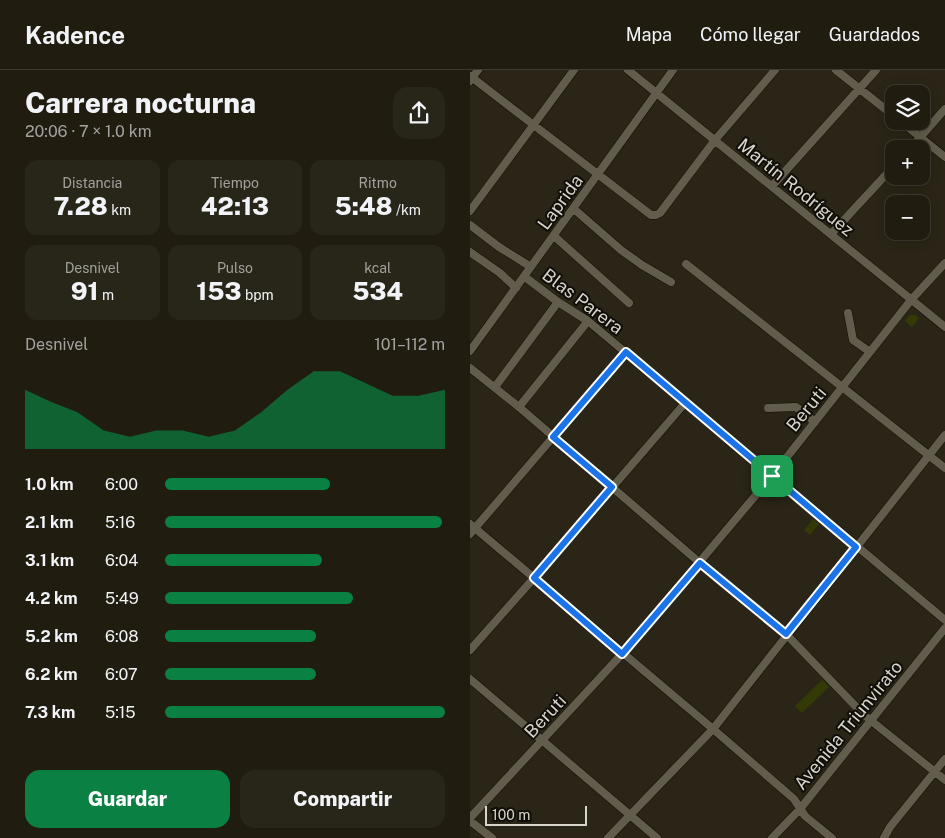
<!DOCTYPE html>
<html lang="es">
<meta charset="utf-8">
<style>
:root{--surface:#201c10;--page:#282519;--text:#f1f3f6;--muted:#a2a19f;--line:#3d3a30;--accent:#0b8043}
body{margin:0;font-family:"Public Sans",sans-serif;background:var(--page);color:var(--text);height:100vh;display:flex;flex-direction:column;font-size:19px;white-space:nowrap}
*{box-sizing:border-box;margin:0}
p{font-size:16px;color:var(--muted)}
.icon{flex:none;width:28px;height:28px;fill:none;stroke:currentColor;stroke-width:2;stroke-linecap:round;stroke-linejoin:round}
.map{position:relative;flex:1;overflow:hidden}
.drawer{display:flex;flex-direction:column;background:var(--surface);width:470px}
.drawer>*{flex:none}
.tools{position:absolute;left:415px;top:15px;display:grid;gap:10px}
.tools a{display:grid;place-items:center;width:45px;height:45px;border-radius:10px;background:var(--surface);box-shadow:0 2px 12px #0003,0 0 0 1px var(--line);font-size:25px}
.scale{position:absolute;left:15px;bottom:12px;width:102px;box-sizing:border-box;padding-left:5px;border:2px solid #d8d4cb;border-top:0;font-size:14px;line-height:18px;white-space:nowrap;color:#d8d4cb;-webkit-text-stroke:4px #100e08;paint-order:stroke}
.pin{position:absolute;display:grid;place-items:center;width:42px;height:42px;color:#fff;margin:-21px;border-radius:10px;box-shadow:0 2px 8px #0006}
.round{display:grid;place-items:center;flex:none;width:52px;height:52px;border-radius:15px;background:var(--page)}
.head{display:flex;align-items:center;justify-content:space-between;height:85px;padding:0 25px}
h1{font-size:28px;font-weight:800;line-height:38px}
.metrics{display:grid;grid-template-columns:repeat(3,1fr);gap:8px;height:85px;padding:5px 25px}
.metrics div{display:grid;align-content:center;border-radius:12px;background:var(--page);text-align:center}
.metrics b{font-size:25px;font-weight:800}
.metrics small{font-size:14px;font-weight:400}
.metrics p{font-size:14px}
.chart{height:140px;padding:10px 25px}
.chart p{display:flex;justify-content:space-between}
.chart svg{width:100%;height:90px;margin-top:5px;fill:var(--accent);opacity:.7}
.action{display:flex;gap:10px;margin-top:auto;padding:10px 25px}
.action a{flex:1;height:58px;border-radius:15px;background:var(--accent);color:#fff;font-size:20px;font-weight:800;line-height:58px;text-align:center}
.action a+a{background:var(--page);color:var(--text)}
ul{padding:0 25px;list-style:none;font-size:16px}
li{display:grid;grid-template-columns:80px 60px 1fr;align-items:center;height:38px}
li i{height:12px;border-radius:6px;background:var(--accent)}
header{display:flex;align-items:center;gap:30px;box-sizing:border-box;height:70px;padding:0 25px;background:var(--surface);border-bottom:1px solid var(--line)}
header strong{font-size:24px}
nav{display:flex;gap:28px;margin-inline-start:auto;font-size:18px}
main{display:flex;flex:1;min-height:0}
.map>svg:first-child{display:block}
</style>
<header>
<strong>Kadence</strong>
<nav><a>Mapa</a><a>Cómo llegar</a><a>Guardados</a></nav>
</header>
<main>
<section class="drawer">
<div class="head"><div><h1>Carrera nocturna</h1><p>20:06 · 7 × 1.0 km</p></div><a class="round"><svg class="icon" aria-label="share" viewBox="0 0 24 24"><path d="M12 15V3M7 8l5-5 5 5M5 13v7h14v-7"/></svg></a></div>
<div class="metrics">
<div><p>Distancia</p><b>7.28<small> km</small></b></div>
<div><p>Tiempo</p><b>42:13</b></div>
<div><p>Ritmo</p><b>5:48<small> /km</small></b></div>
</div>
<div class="metrics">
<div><p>Desnivel</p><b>91<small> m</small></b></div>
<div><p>Pulso</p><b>153<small> bpm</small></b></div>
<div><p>kcal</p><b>534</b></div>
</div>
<div class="chart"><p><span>Desnivel</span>101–112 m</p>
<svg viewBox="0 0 160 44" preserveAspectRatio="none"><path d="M0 44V15L10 21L20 26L30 35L40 38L50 35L60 35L70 38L80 35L90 26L100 15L110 6L120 6L130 12L140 18L150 18L160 15V44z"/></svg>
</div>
<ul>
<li><b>1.0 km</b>6:00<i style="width:59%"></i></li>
<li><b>2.1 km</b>5:16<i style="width:99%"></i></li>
<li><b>3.1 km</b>6:04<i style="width:56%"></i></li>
<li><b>4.2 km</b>5:49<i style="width:67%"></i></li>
<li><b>5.2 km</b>6:08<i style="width:54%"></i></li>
<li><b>6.2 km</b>6:07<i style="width:54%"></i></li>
<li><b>7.3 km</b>5:15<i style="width:100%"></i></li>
</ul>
<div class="action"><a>Guardar</a><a>Compartir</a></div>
</section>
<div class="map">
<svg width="475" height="768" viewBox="0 0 475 768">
<rect width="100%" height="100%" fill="#2a2516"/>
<!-- building -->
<path fill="#343a05" d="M 440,245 L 445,245 L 449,248 L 442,257 L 435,251 Z
M 343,449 L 349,454 L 340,465 L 334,460 Z
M 352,610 L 359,617 L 332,643 L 325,636 Z"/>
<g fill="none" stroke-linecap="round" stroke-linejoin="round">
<!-- minor casing -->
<g stroke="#120e03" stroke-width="9">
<path id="minor" d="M 158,0 L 475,257
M 366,0 L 424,46
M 0,6 L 181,145 L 186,145 L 190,143 L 245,70 L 305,0
M 0,11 L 8,0
M 430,51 L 475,87
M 440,79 L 475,39
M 302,116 L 406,0
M 104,139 L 151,180 L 172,195 L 201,212
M 0,141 L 104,0
M 0,155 L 29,177 L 61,197
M 361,164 L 424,96
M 84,166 L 159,233
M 0,182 L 30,203 L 46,218
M 216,194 L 475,398
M 55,207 L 88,232 L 118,251 L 475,550
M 378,243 L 383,270 L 400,282
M 0,281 L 203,0
M 0,298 L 49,337 L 230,493 L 316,564 L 394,645 L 475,710
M 25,317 L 88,232
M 49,337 L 118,251
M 298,338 L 326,337 L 345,352
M 0,454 L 243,659 L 324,729 L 335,746 L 362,768
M 0,464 L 156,282
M 0,580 L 64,508 L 215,333
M 0,609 L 187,768
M 0,748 L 152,584 L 302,406 L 441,230 L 475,193
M 0,751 L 22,768
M 138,768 L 243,659 L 475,365
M 302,768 L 330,739 L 475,558
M 414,768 L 420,757 L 475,689"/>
</g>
<!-- minor -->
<use href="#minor" stroke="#625c4c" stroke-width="8"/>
</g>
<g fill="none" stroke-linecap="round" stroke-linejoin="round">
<!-- route casing -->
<g stroke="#fff" stroke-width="10">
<path id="route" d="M 156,282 L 386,477 L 316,564 L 230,493 L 152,584 L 64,508 L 142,417 L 83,367 Z"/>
</g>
<!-- route -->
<use href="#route" stroke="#1a73e8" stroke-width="6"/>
</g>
<g text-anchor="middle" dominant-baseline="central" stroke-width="4" stroke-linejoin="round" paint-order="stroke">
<!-- street labels -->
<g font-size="18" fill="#d8d4cb" stroke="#100e08">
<text transform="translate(326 117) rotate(39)">Martín Rodríguez</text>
<text transform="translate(90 132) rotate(-54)">Laprida</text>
<text transform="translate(113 231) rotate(37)">Blas Parera</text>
<text transform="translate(336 339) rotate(-51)">Beruti</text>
<text transform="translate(75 646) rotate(-47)">Beruti</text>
<text transform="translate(378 655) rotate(-51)">Avenida Triunvirato</text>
</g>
</g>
</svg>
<div class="tools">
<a><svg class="icon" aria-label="layers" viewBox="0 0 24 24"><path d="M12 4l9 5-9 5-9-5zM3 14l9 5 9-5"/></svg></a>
<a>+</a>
<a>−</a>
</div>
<div class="scale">100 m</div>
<div class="pin" style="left:302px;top:406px;background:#1e9e55"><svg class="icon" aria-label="arrive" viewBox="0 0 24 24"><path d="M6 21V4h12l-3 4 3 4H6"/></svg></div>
</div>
</main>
